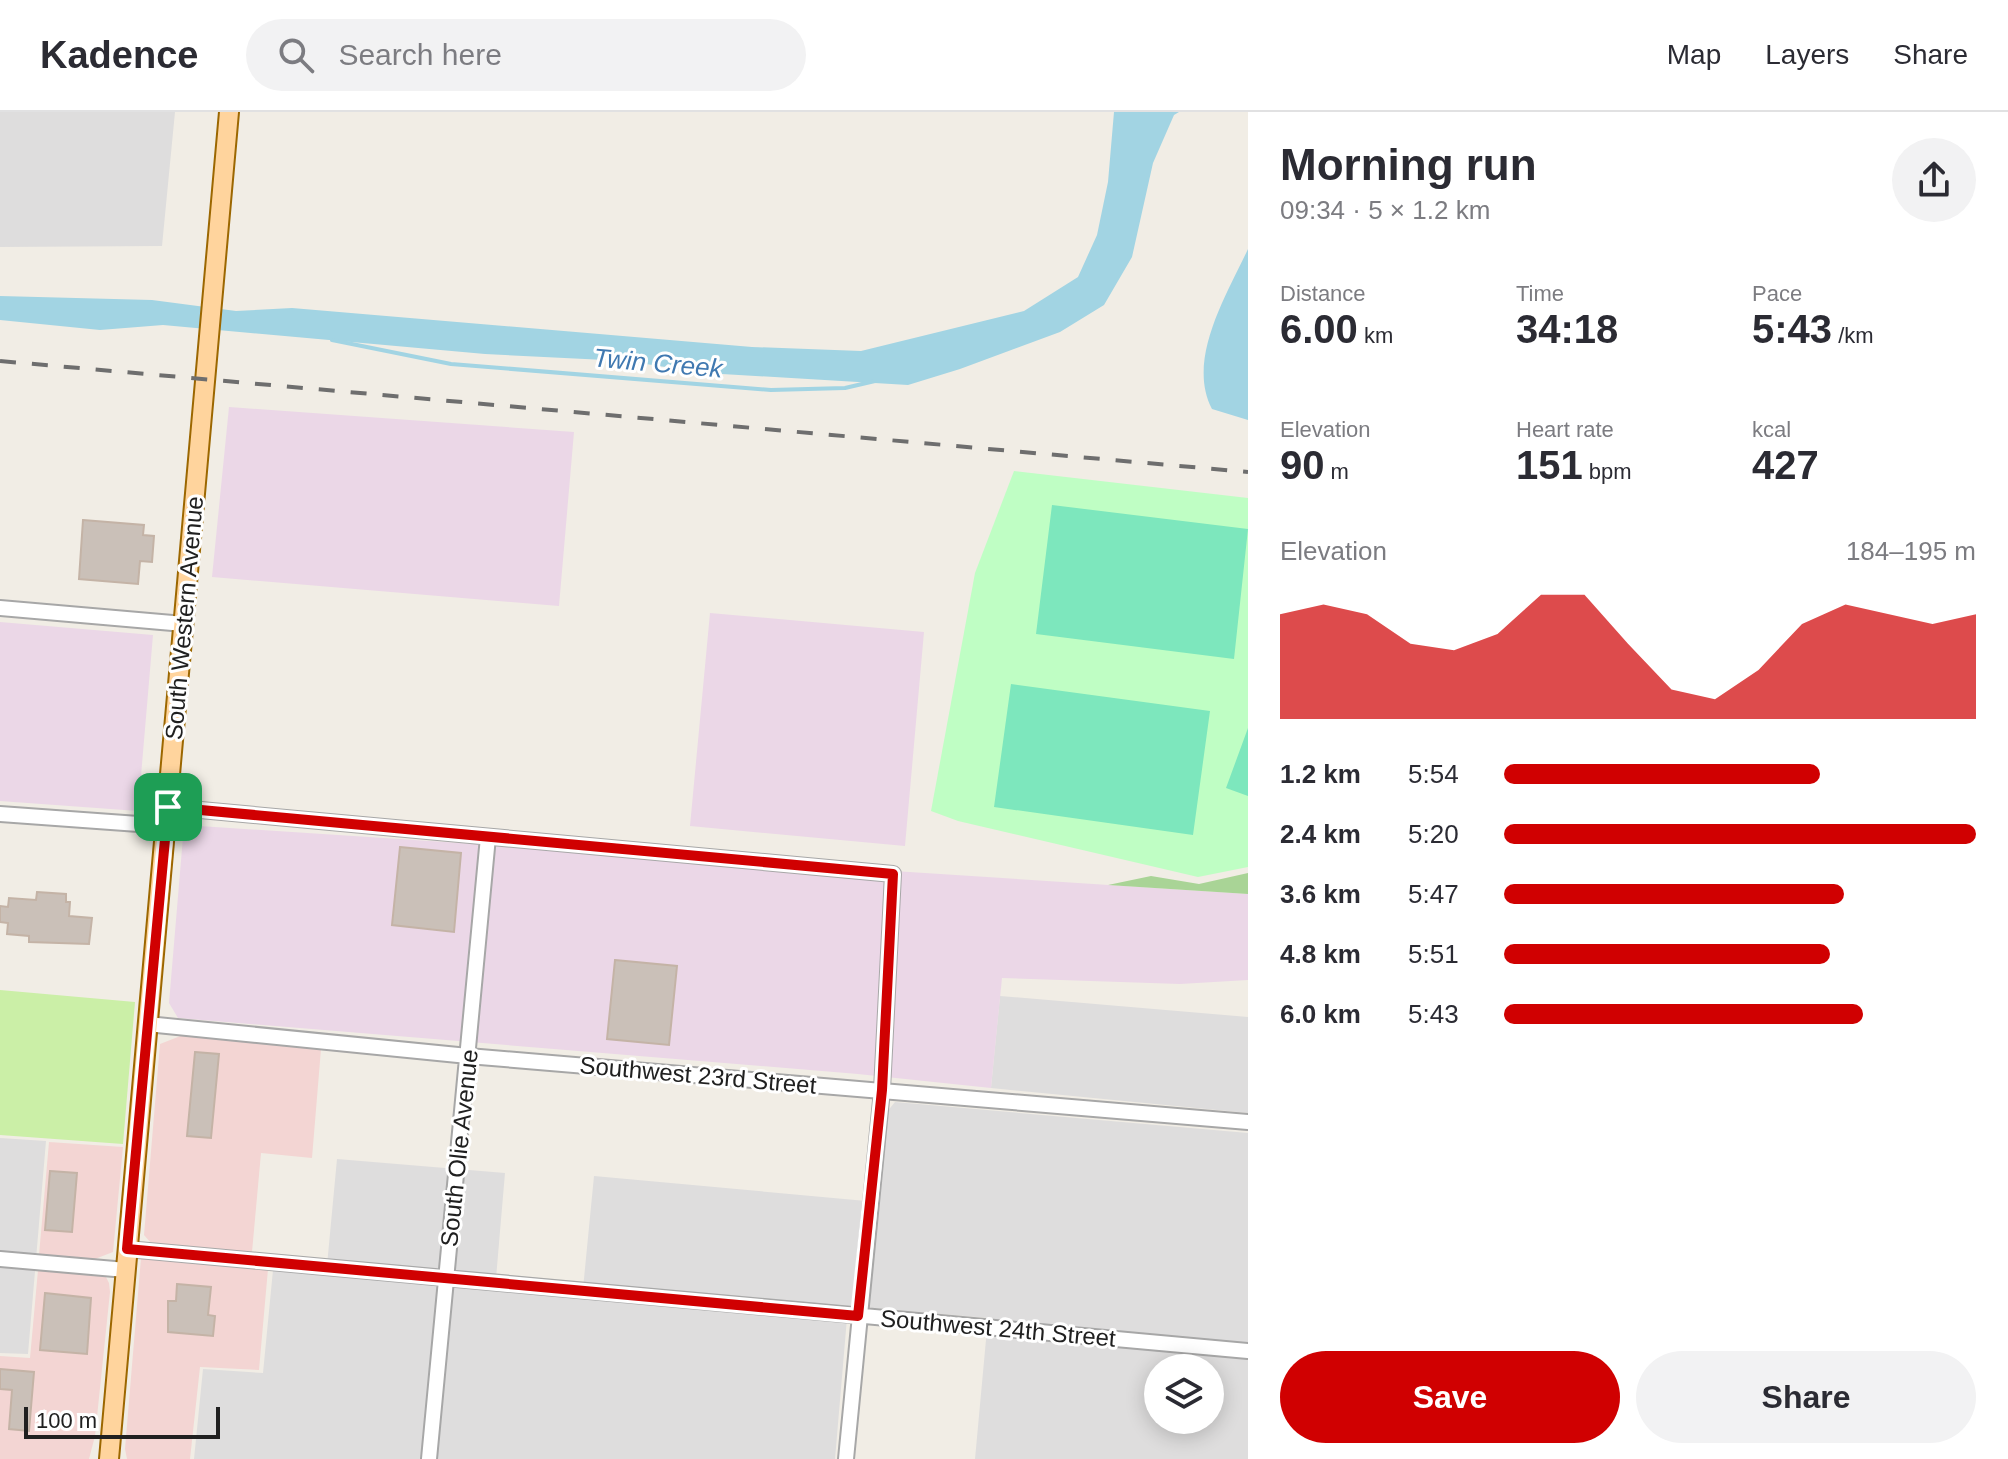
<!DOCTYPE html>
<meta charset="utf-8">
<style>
:root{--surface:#fff;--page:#f2f2f3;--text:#2b2b33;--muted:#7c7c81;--line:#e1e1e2;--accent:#d00001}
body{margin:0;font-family:Helvetica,sans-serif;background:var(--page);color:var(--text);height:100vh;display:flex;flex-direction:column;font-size:30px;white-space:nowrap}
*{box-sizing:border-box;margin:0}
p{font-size:26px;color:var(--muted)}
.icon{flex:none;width:44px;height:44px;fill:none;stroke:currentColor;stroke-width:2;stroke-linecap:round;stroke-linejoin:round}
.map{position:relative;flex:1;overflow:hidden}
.side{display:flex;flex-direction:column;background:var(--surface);width:760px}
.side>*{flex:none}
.fabs{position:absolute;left:1144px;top:1242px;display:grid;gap:16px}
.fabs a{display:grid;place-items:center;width:80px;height:80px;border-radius:50%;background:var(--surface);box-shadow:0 4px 20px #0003;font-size:40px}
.scale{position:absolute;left:24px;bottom:20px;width:196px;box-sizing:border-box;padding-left:8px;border:4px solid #202020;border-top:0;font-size:22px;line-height:28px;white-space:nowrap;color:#202020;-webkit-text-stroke:6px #fff;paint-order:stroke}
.pin{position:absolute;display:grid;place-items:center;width:68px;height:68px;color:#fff;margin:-34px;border-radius:16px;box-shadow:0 4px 12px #0006}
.round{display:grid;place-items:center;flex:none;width:84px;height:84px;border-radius:42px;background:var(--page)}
.head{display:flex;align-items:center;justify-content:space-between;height:136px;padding:0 32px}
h1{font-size:44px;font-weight:800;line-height:60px}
.figures{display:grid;grid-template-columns:repeat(3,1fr);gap:12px;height:136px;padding:8px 32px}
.figures div{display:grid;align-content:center}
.figures b{font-size:40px;font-weight:800}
.figures small{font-size:22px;font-weight:400}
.figures p{font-size:22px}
.chart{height:224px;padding:16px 32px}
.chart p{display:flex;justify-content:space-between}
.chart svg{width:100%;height:144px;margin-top:8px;fill:var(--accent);opacity:.7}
.button{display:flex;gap:16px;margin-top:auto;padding:16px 32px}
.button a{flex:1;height:92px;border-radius:48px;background:var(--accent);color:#fff;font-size:32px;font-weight:800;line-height:92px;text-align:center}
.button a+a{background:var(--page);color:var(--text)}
ul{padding:0 32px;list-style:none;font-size:26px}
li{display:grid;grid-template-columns:128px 96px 1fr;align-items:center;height:60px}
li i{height:20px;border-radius:10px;background:var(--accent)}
header{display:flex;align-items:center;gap:48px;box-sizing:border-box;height:112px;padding:0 40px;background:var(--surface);border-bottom:2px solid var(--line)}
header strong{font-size:38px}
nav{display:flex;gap:44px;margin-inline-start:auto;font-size:28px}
.search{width:560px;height:72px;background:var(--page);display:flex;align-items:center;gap:20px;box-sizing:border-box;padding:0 28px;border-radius:44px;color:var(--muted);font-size:30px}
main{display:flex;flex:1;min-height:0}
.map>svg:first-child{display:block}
</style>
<header>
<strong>Kadence</strong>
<div class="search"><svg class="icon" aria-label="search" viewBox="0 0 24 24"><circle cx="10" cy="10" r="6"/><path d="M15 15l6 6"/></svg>Search here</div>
<nav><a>Map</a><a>Layers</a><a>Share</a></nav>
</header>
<main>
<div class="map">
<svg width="1248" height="1347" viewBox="0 0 1248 1347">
<rect width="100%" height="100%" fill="#f1ede5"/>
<!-- residential -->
<path fill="#dedddd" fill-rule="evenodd" d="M 0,0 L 175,0 L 162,134 L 0,135 Z
M 1000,884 L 1248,905 L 1248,1001 L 991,976 Z
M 895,990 L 1248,1021 L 1248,1347 L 975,1347 L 988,1206 L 848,1194 L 835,1347 L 194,1347 L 203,1257 L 263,1261 L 273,1158 L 326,1164 L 337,1047 L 505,1061 L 495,1178 L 582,1187 L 594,1064 L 877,1090 L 886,1001 ZM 1158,1256 L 1210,1256 L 1210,1308 L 1158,1308 Z
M 0,1026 L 46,1029 L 28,1242 L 0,1241 Z"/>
<!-- commercial -->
<path fill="#f3d5d3" d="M 183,923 L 321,937 L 312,1046 L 261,1041 L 252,1140 L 159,1133 L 151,1131 L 144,1123 L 160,932 Z
M 49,1030 L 123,1035 L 113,1140 L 95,1147 L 39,1143 Z
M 141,1146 L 268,1157 L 259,1258 L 200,1255 L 190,1347 L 127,1347 L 125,1337 Z
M 38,1158 L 94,1162 L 106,1165 L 109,1171 L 110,1180 L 95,1324 L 89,1347 L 0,1347 L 0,1244 L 30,1246 Z"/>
<!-- industrial -->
<path fill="#ebd7e7" d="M 229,295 L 574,320 L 559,494 L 212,465 Z
M 710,501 L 924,520 L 905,734 L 690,714 Z
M 0,510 L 153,523 L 138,699 L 0,689 Z
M 184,713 L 1248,782 L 1248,868 L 1180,872 L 1002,866 L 991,976 L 858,962 L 178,906 L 169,891 Z"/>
<!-- grass -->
<path fill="#cbefa7" d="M 0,878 L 135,890 L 123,1032 L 0,1023 Z"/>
<!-- forest -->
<path fill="#a9d496" d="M 1248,761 L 1248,782 L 1108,773 L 1151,764 L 1199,772 Z"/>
<!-- park -->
<path fill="#bffec4" d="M 1014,359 L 1248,386 L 1248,755 L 1198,765 L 958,709 L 931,699 L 975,461 Z"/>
<!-- pitch -->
<path fill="#7de7bd" d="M 1052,393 L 1248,417 L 1234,547 L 1036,522 Z
M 1011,572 L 1210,599 L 1193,723 L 994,695 Z
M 1248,616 L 1248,684 L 1226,676 Z"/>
<!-- water -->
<path fill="#a2d4e3" d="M 1114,0 L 1179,0 L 1174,3 L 1153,51 L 1132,145 L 1104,193 L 1060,220 L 960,257 L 908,273 L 705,261 L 626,249 L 485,242 L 163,213 L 100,218 L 0,208 L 0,184 L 152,188 L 236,199 L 292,196 L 752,235 L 861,239 L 1024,199 L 1078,165 L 1097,123 L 1108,70 Z
M 1248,137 L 1248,308 L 1212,297 C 1186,248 1227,182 1248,137 Z"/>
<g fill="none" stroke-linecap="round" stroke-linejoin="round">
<!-- stream -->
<path stroke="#a2d4e3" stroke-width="4" d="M 332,228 L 451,252 L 771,278 L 845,276 L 875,269"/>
</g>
<!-- building -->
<path fill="#cac0b8" stroke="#c4b3a6" stroke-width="2" d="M 83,408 L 144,413 L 143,423 L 154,424 L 152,450 L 140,449 L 138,472 L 79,467 Z
M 400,735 L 461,741 L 454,820 L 392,813 Z
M 37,780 L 66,782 L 66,790 L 70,790 L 69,804 L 92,806 L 89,832 L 29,830 L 29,824 L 7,822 L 8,811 L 0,810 L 0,794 L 8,795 L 9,786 L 36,788 Z
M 615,848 L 677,854 L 669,933 L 607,927 Z
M 195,940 L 219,942 L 211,1026 L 187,1024 Z
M 50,1059 L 77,1061 L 72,1120 L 45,1118 Z
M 177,1172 L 211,1175 L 208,1203 L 215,1204 L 213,1224 L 168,1220 L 168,1189 L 176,1189 Z
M 45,1181 L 91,1186 L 87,1242 L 40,1238 Z
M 0,1257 L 34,1260 L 29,1319 L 9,1317 L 12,1278 L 0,1277 Z"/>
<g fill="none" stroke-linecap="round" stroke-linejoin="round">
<!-- minor casing -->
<g stroke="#a7a7a7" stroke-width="18">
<path id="minor" d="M 0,496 L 184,512
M 168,695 L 893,762 L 882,978 L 846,1347
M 0,702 L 166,714
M 147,912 L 468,944 L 1248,1010
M 127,1137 L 1248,1239
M 0,1147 L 126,1158
M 429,1347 L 488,725"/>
</g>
<!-- major casing -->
<g stroke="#9c6700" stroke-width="22">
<path id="major" d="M 109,1347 L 229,0"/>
</g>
<!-- minor -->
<use href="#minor" stroke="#fff" stroke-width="14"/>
<!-- major -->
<use href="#major" stroke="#ffd49d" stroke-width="18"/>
<!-- rail -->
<path stroke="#6e6e6e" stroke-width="4" stroke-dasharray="16 16" stroke-linecap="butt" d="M 0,249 L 1248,360"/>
</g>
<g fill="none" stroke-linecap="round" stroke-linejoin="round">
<!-- route casing -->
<g stroke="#fff" stroke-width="16">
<path id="route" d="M 168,695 L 893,762 L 882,978 L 858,1204 L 127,1137 Z"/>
</g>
<!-- route -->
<use href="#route" stroke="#d00001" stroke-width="10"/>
</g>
<g text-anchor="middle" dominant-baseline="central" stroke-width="6" stroke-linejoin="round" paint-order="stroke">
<!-- street labels -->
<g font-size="24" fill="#202020" stroke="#fff">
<text transform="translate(184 506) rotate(-85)">South Western Avenue</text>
<text transform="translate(698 963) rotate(5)">Southwest 23rd Street</text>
<text transform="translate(459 1036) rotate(-84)">South Olie Avenue</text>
<text transform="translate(998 1216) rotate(5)">Southwest 24th Street</text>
</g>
<!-- water labels -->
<g font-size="26" font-style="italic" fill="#4079b1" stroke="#fff">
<text transform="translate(658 251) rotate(5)">Twin Creek</text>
</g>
</g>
</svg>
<div class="fabs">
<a><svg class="icon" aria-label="layers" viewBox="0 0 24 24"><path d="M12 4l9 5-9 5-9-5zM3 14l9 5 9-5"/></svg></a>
</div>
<div class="scale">100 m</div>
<div class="pin" style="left:168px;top:695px;background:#1e9e55"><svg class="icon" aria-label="arrive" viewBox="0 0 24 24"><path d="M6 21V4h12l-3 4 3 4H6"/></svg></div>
</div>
<section class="side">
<div class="head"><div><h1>Morning run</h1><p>09:34 · 5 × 1.2 km</p></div><a class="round"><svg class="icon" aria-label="share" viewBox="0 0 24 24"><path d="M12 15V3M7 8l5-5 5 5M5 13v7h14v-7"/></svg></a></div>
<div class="figures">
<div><p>Distance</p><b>6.00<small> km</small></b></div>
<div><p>Time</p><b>34:18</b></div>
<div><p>Pace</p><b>5:43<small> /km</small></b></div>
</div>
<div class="figures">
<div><p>Elevation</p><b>90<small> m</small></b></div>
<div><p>Heart rate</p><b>151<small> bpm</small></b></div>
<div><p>kcal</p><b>427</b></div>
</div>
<div class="chart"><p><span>Elevation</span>184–195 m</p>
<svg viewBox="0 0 160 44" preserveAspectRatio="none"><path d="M0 44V12L10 9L20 12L30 21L40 23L50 18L60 6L70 6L80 21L90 35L100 38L110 29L120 15L130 9L140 12L150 15L160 12V44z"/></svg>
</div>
<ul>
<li><b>1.2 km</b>5:54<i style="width:67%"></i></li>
<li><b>2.4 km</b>5:20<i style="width:100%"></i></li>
<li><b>3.6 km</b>5:47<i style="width:72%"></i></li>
<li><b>4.8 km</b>5:51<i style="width:69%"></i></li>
<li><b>6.0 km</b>5:43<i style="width:76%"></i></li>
</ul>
<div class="button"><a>Save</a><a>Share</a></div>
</section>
</main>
